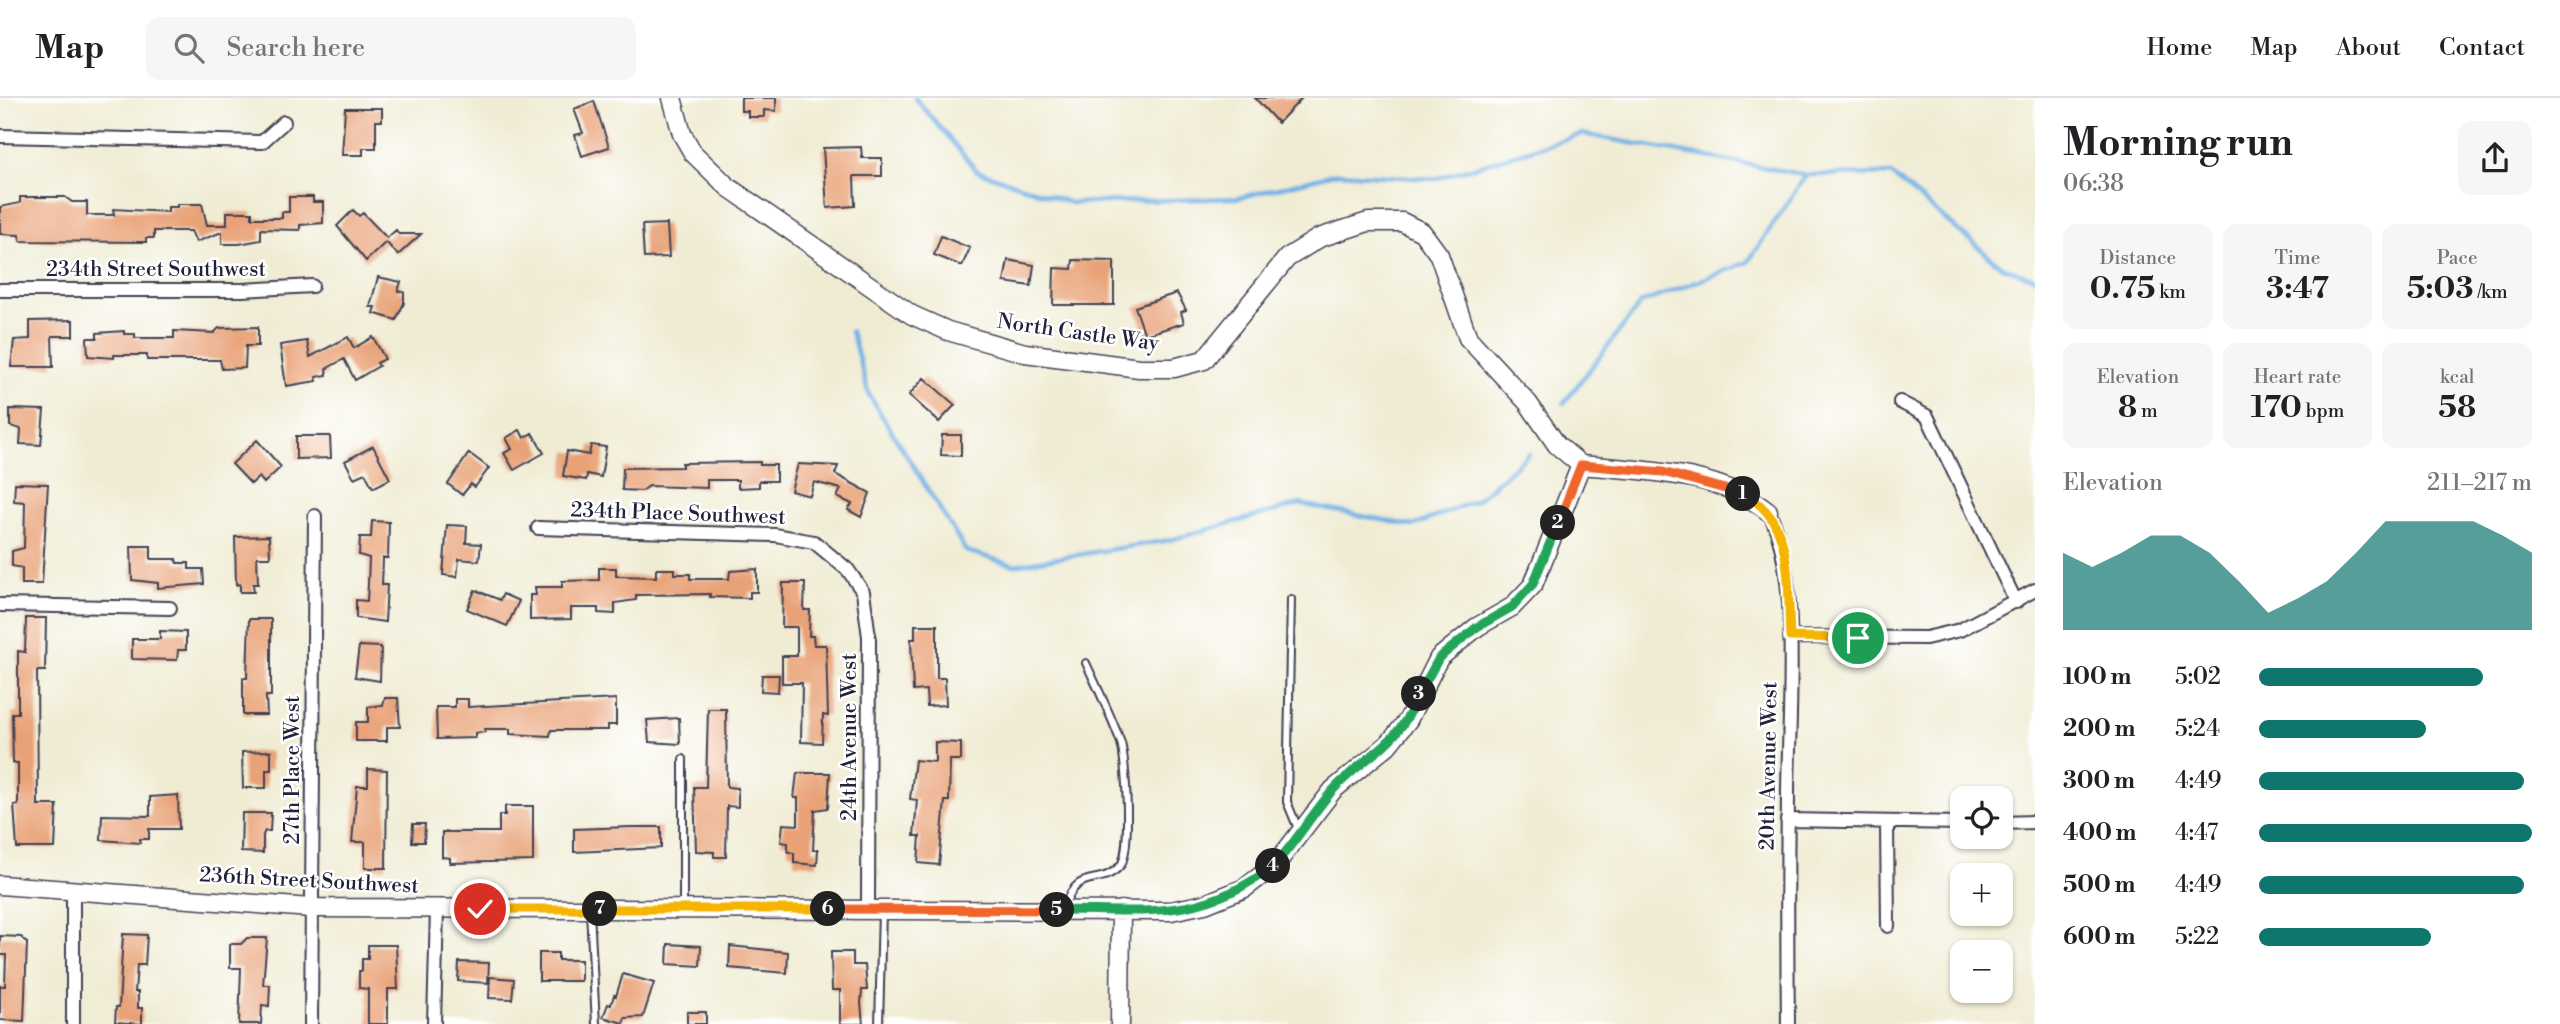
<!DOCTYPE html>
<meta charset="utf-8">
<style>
:root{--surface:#fff;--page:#f6f6f6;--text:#202124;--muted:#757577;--line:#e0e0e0;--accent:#0f766e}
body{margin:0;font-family:"Libre Bodoni",serif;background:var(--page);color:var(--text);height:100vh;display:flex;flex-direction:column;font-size:26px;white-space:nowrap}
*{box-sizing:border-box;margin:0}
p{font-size:23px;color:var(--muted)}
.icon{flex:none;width:38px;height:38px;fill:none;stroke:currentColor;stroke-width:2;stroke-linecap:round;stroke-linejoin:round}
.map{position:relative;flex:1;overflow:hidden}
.details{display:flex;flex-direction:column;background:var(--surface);width:525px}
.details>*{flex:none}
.controls{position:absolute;left:1950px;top:688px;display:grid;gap:14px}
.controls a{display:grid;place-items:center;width:63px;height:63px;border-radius:14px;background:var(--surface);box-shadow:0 2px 5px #0004;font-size:35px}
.pin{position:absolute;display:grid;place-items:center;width:60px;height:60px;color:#fff;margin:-30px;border:4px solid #fff;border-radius:50%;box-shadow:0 2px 7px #0007}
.km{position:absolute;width:35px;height:35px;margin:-18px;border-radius:50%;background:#222;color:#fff;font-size:19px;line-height:35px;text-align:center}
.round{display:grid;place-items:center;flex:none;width:74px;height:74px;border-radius:14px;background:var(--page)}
.summary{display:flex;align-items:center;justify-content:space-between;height:119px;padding:0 28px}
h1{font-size:38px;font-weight:700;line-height:52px}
.stats{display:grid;grid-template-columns:repeat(3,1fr);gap:10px;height:119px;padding:7px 28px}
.stats div{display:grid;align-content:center;border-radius:14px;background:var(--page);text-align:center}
.stats b{font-size:30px;font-weight:700}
.stats small{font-size:19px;font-weight:400}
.stats p{font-size:19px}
.chart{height:196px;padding:14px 28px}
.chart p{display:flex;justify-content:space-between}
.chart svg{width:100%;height:126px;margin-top:7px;fill:var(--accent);opacity:.7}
ul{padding:0 28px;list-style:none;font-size:23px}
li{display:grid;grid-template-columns:112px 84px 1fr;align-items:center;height:52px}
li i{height:18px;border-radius:9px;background:var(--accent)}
header{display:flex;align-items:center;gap:42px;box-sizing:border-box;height:98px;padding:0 35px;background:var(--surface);border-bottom:2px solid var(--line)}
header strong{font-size:33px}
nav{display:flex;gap:38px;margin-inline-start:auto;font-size:24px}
.search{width:490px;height:63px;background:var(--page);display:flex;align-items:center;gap:18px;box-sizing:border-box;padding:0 24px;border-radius:14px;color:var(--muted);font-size:26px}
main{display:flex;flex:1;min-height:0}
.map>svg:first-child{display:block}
</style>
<header>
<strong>Map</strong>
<div class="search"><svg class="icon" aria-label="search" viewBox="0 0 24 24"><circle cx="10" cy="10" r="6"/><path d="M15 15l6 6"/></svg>Search here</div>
<nav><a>Home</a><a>Map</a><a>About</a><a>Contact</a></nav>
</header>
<main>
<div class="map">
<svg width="2035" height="926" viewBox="0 0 2035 926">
<rect width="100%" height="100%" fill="#fff"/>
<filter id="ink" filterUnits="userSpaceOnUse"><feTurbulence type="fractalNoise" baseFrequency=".0143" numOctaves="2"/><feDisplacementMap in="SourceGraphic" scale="14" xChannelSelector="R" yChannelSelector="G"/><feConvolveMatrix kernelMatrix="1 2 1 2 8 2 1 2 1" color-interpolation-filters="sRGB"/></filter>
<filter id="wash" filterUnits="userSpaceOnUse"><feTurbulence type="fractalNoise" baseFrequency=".00686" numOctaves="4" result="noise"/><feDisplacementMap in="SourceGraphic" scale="28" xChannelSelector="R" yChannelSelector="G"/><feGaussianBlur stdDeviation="1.57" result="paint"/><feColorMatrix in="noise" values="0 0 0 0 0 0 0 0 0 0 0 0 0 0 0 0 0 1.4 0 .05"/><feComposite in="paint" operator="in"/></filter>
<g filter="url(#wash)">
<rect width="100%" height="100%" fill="#f0ecd4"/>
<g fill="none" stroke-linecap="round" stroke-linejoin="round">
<!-- stream -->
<path stroke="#6fb0e4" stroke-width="4.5" d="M 915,0 L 977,73 L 1071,105 L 1238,100 L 1338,75 L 1435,81 L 1582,36 L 1806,77
M 851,233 L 869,297 L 966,453 L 1014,467 L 1170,442 L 1300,406 L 1413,428 L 1477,402 L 1529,356
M 1564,305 L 1641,205 L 1748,164 L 1806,77 L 1891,76 L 2002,169 L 2035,180"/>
</g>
<g id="blocks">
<!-- building -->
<path fill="#e9a277" d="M 741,0 L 776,0 L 776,13 L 764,12 L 764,19 L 748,19 L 748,13 L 741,13 Z
M 1255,0 L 1302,0 L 1278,25 Z
M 594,3 L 609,49 L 582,58 L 575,37 L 583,35 L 574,11 Z
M 345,10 L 382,10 L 382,23 L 376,23 L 376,50 L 363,50 L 363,57 L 342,57 Z
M 861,49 L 862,60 L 882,60 L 882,78 L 854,78 L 855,108 L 827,110 L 823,50 Z
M 20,99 L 65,99 L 72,104 L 87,104 L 87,117 L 114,117 L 113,111 L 168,114 L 168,109 L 177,109 L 177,106 L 202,106 L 207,127 L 227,127 L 227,114 L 252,114 L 252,120 L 282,120 L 282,114 L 289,114 L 289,99 L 313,99 L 313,104 L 323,104 L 323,125 L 300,127 L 300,132 L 261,131 L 261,142 L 239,146 L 222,146 L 222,134 L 196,144 L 191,133 L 154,133 L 154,140 L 146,140 L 146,144 L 20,143 L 19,137 L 0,136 L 0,109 L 20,105 Z
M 353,112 L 359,118 L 363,115 L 387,140 L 396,132 L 399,136 L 421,136 L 398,157 L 386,144 L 366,163 L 337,128 Z
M 667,126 L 669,159 L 644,160 L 642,127 Z
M 941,138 L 970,150 L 962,168 L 934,157 Z
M 1008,162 L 1034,167 L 1031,188 L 1004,184 Z
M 1073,162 L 1114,163 L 1114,207 L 1053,207 L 1054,170 L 1072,171 Z
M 378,179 L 401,184 L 398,193 L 404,194 L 404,205 L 396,222 L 373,215 L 375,209 L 370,209 Z
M 1177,195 L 1186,212 L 1181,214 L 1184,225 L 1145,237 L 1135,209 Z
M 73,222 L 73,238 L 52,238 L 53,269 L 11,269 L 14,242 L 30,241 L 30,223 Z
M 258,229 L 258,248 L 246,248 L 245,270 L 222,271 L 220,262 L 147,262 L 147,257 L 114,257 L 114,260 L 88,258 L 87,240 L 97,240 L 97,235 L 124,233 L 124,236 L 135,236 L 135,240 L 174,240 L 174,233 L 214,235 L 219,230 Z
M 348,239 L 354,250 L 373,239 L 385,261 L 377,265 L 379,268 L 355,282 L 344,261 L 326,271 L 327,277 L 316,279 L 317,283 L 286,288 L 280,247 L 307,243 L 310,259 Z
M 924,280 L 955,307 L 939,324 L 909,297 Z
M 10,311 L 44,312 L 41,347 L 20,346 L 21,331 L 10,328 Z
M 520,332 L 524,340 L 532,335 L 544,355 L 514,372 L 504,355 L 512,351 L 506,340 Z
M 942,337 L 961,337 L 961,358 L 941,357 Z
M 296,338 L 330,338 L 331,360 L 296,361 Z
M 257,342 L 281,369 L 264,385 L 259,379 L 251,386 L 232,366 Z
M 591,347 L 606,349 L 601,379 L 587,376 L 586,382 L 563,378 L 567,353 L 589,357 Z
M 373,348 L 390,381 L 373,390 L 365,375 L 354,380 L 345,363 Z
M 469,355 L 489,370 L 475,389 L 471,386 L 462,397 L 448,386 Z
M 760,364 L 760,367 L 776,367 L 776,383 L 759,383 L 759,389 L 738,390 L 738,382 L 707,382 L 707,390 L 649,388 L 642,393 L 622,392 L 623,370 L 682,369 L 682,365 Z
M 798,366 L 838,368 L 835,376 L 870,395 L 861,419 L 848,412 L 852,406 L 837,399 L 841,391 L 814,384 L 810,398 L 791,393 Z
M 15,385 L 48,386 L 42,486 L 22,486 L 22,470 L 12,468 L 12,453 L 24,450 L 25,404 L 14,403 Z
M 372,423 L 389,424 L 388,460 L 383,460 L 382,487 L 387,487 L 385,524 L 356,520 L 356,502 L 367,503 L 368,486 L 369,460 L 359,457 L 360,439 L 371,439 Z
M 447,427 L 467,428 L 466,445 L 481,446 L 479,463 L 459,461 L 457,479 L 443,477 Z
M 269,438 L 270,459 L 257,459 L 258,486 L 253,486 L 254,494 L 240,494 L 240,486 L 236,487 L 235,439 Z
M 131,448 L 151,448 L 151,461 L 176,461 L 177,465 L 189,465 L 189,471 L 203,471 L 204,486 L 158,490 L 158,485 L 132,482 Z
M 599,470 L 616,470 L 616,478 L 656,479 L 656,471 L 675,471 L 675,476 L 690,476 L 690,481 L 729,481 L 730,473 L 757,471 L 757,494 L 750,494 L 750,500 L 710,499 L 710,496 L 636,497 L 636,502 L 615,505 L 615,516 L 598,515 L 598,510 L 571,510 L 571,521 L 530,522 L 530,497 L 536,497 L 535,489 L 562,489 L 562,483 L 599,482 Z
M 783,485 L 805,485 L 804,512 L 810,512 L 809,538 L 813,538 L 814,547 L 826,547 L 828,618 L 823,617 L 822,645 L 801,644 L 802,585 L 782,585 L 782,558 L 797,558 L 797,529 L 782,529 Z
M 475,492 L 500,502 L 503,496 L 519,503 L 507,528 L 467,511 Z
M 26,520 L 46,520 L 45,573 L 37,573 L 38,707 L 57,707 L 55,750 L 17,750 L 14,707 L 18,707 L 18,665 L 13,665 L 12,615 L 18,615 L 18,553 L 25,554 Z
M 249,521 L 271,521 L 271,598 L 266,598 L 267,617 L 243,617 L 243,580 L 247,580 Z
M 915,527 L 937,527 L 937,580 L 945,580 L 946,607 L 927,608 L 926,592 L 913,593 L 911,541 L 915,541 Z
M 160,533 L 186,534 L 186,552 L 178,552 L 177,562 L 132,561 L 132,541 L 160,541 Z
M 359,548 L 381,549 L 380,583 L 355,579 Z
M 762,577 L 779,577 L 778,594 L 761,593 Z
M 385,600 L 398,600 L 400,629 L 387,629 L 387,643 L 356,643 L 356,624 L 368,624 L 368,609 L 383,607 Z
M 455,601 L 468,601 L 468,609 L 616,601 L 616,627 L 608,627 L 608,632 L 551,632 L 550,638 L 510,636 L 510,631 L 485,631 L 485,634 L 475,635 L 475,640 L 437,641 L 436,609 L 455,609 Z
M 708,611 L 726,611 L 727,689 L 738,690 L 738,709 L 727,708 L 726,759 L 714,759 L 714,754 L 696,753 L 694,689 L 706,689 Z
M 679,620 L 680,646 L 649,644 L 647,622 Z
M 935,644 L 961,645 L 961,662 L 950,662 L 949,703 L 945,703 L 939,767 L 918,765 L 920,738 L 914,738 L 917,702 L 910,701 L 915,662 L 935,664 Z
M 271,653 L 271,672 L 266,672 L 266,690 L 243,690 L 242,654 Z
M 368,671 L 387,672 L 386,770 L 365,770 L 365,744 L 352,744 L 357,688 L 368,688 Z
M 797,675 L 830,675 L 828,710 L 815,712 L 813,752 L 818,752 L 817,767 L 794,765 L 794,755 L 788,754 L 788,745 L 781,744 L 783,726 L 798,727 L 798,700 L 794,700 Z
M 178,697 L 179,731 L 149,731 L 149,741 L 140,741 L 140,745 L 101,742 L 102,717 L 150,718 L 150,699 Z
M 505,708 L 533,708 L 533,763 L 450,765 L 450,760 L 442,759 L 442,734 L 499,734 L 499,717 L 505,717 Z
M 242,715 L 271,715 L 270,733 L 265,733 L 263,737 L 263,755 L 241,754 Z
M 413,726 L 425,726 L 424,744 L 412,744 Z
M 631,729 L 661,729 L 661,750 L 574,754 L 574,731 Z
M 123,836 L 147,837 L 145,867 L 137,867 L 135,894 L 138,894 L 138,910 L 142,910 L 142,926 L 115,924 L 116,909 L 119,909 Z
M 0,838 L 21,839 L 27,845 L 24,923 L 0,922 L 0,888 L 5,888 L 6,857 L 0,857 Z
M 247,840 L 267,840 L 263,887 L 270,887 L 269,908 L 262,907 L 261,926 L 239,926 L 241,870 L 230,870 L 230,846 L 241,846 Z
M 668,846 L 701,848 L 700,868 L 667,866 Z
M 368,847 L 396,847 L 398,891 L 388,891 L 388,926 L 368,926 L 368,891 L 359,890 L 359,873 L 362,873 L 362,861 L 368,861 Z
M 730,848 L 788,854 L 787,875 L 729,870 Z
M 831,854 L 853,854 L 853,867 L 865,867 L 867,892 L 862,892 L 861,905 L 863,926 L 840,926 L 840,892 L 832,892 Z
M 539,855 L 558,855 L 558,862 L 581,862 L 581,883 L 539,883 Z
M 459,864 L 489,865 L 488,885 L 458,883 Z
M 623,876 L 654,885 L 643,919 L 625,920 L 623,925 L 603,919 L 608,906 L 611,907 L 614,897 L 616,898 Z
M 490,879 L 514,881 L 512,901 L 489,900 Z
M 687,914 L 706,914 L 706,926 L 687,926 Z"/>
</g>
</g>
<g filter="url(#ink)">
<use href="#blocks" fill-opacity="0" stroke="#414052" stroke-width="2"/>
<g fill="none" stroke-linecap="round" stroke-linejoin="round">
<!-- lane casing -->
<g stroke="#414052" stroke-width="10">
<path id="lane" d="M 1291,501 L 1287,704 L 1299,733
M 683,810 L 683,661
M 1064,810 C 1078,767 1098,791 1120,768 C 1132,755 1126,662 1121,645 C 1111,617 1098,591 1086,565
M 590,813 L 596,926
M 879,926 L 882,813"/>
</g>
<!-- street casing -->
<g stroke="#414052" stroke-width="16">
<path id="street" d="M 0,38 L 262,44 L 284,24
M 0,192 L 242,192 L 312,188
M 1900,304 L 1927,318 L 2016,504
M 1768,413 C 1802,470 1788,627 1788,697 C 1787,773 1787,850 1788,926
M 538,430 L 775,437 L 814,444 L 848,472 L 863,494 L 869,539 L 868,811
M 0,507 L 170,510
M 1790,539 L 1926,540 L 1960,532 L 2035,492
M 1787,722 L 1962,725
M 2000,725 L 2035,724
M 1887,726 L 1888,828
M 73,926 L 73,790
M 311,926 L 315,418
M 434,926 L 437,811"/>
</g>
<!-- secondary casing -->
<g stroke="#414052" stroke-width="21">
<path id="secondary" d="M 672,0 L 682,36 L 693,55 L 728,89 L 912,217 L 948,233 L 1025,255 L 1139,270 L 1174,270 L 1204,262 L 1287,160 L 1319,140 L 1368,124 L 1402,124 L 1422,134 L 1439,157 L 1468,240 L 1528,305 L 1557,347 L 1581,367
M 1581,367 C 1645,373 1716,373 1768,413
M 0,787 L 311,810 L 1171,813 L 1205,806 L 1245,790 L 1276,766 L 1333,692 L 1388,647 L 1408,622 L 1439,560 L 1477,529 L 1512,509 L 1533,487 L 1581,367
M 1120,926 L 1121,812"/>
</g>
<!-- lane -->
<use href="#lane" stroke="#fff" stroke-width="6"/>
<!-- street -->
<use href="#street" stroke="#fff" stroke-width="12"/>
<!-- secondary -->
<use href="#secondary" stroke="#fff" stroke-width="18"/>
</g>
</g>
<g fill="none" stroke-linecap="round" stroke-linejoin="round" filter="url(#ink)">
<!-- split-1 casing -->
<g stroke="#fff" stroke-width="14">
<path id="split-1" d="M 1743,396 C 1796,420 1787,490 1790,539 L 1858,540"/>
</g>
<!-- split-2 casing -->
<g stroke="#fff" stroke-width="14">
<path id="split-2" d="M 1558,425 L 1581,367 L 1663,374 L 1743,396"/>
</g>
<!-- split-3 casing -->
<g stroke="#fff" stroke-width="14">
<path id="split-3" d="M 1419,596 L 1439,560 L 1477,529 L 1512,509 L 1533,486 L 1558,425"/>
</g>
<!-- split-4 casing -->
<g stroke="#fff" stroke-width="14">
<path id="split-4" d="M 1273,768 C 1296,745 1312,715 1334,691 C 1370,653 1397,650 1419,596"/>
</g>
<!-- split-5 casing -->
<g stroke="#fff" stroke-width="14">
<path id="split-5" d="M 1057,812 C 1142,812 1202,824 1273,768"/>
</g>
<!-- split-6 casing -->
<g stroke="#fff" stroke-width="14">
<path id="split-6" d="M 828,811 L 1057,812"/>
</g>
<!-- split-7 casing -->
<g stroke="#fff" stroke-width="14">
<path id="split-7" d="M 600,811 L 828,811"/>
</g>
<!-- split-8 casing -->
<g stroke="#fff" stroke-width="14">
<path id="split-8" d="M 480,811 L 600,811"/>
</g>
<!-- split-1 -->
<use href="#split-1" stroke="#f5b400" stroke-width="9"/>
<!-- split-2 -->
<use href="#split-2" stroke="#f0652b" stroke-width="9"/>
<!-- split-3 -->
<use href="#split-3" stroke="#22a559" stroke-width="9"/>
<!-- split-4 -->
<use href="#split-4" stroke="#22a559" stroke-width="9"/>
<!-- split-5 -->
<use href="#split-5" stroke="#22a559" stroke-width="9"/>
<!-- split-6 -->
<use href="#split-6" stroke="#f0652b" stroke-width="9"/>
<!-- split-7 -->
<use href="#split-7" stroke="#f5b400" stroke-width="9"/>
<!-- split-8 -->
<use href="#split-8" stroke="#f5b400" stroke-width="9"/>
</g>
<g text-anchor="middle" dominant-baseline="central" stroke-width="5" stroke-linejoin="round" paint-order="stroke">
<!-- street labels -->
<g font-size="21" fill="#22223b" stroke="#fff">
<text x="156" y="172">234th Street Southwest</text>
<text transform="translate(1078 235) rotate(8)">North Castle Way</text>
<text transform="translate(678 416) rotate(2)">234th Place Southwest</text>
<text transform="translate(850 639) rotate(-90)">24th Avenue West</text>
<text transform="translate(1769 668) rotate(-89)">20th Avenue West</text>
<text transform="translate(293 672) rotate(-90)">27th Place West</text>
<text transform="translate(309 783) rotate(3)">236th Street Southwest</text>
</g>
</g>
</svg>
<div class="controls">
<a><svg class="icon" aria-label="locate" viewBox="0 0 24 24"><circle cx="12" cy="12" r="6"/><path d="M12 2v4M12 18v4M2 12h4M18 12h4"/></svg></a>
<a>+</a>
<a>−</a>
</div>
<div class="pin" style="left:1858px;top:540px;background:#1e9e55"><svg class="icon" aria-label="arrive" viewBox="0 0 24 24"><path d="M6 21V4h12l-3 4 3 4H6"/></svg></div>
<div class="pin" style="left:480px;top:811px;background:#d93025"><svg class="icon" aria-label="check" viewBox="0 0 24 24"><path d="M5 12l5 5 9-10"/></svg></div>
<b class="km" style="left:1743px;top:396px">1</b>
<b class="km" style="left:1558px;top:425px">2</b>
<b class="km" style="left:1419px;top:596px">3</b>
<b class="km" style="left:1273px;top:768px">4</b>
<b class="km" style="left:1057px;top:812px">5</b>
<b class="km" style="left:828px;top:811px">6</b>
<b class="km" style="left:600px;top:811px">7</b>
</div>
<section class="details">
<div class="summary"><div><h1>Morning run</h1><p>06:38</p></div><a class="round"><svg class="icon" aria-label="share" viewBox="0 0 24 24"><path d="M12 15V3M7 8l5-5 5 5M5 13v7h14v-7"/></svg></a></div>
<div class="stats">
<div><p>Distance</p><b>0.75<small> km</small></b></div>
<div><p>Time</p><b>3:47</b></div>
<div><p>Pace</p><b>5:03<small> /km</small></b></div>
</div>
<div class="stats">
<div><p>Elevation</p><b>8<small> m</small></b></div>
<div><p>Heart rate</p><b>170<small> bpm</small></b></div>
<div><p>kcal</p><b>58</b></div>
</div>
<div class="chart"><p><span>Elevation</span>211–217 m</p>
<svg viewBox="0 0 160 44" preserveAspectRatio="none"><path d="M0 44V17L10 22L20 17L30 11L40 11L50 17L60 27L70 38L80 33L90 27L100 17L110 6L120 6L130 6L140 6L150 11L160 17V44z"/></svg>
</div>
<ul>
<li><b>100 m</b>5:02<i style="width:82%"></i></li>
<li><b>200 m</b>5:24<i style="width:61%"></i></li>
<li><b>300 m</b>4:49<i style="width:97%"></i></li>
<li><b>400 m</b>4:47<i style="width:100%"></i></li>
<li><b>500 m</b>4:49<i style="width:97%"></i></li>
<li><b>600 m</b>5:22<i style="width:63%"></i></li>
</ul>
</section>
</main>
